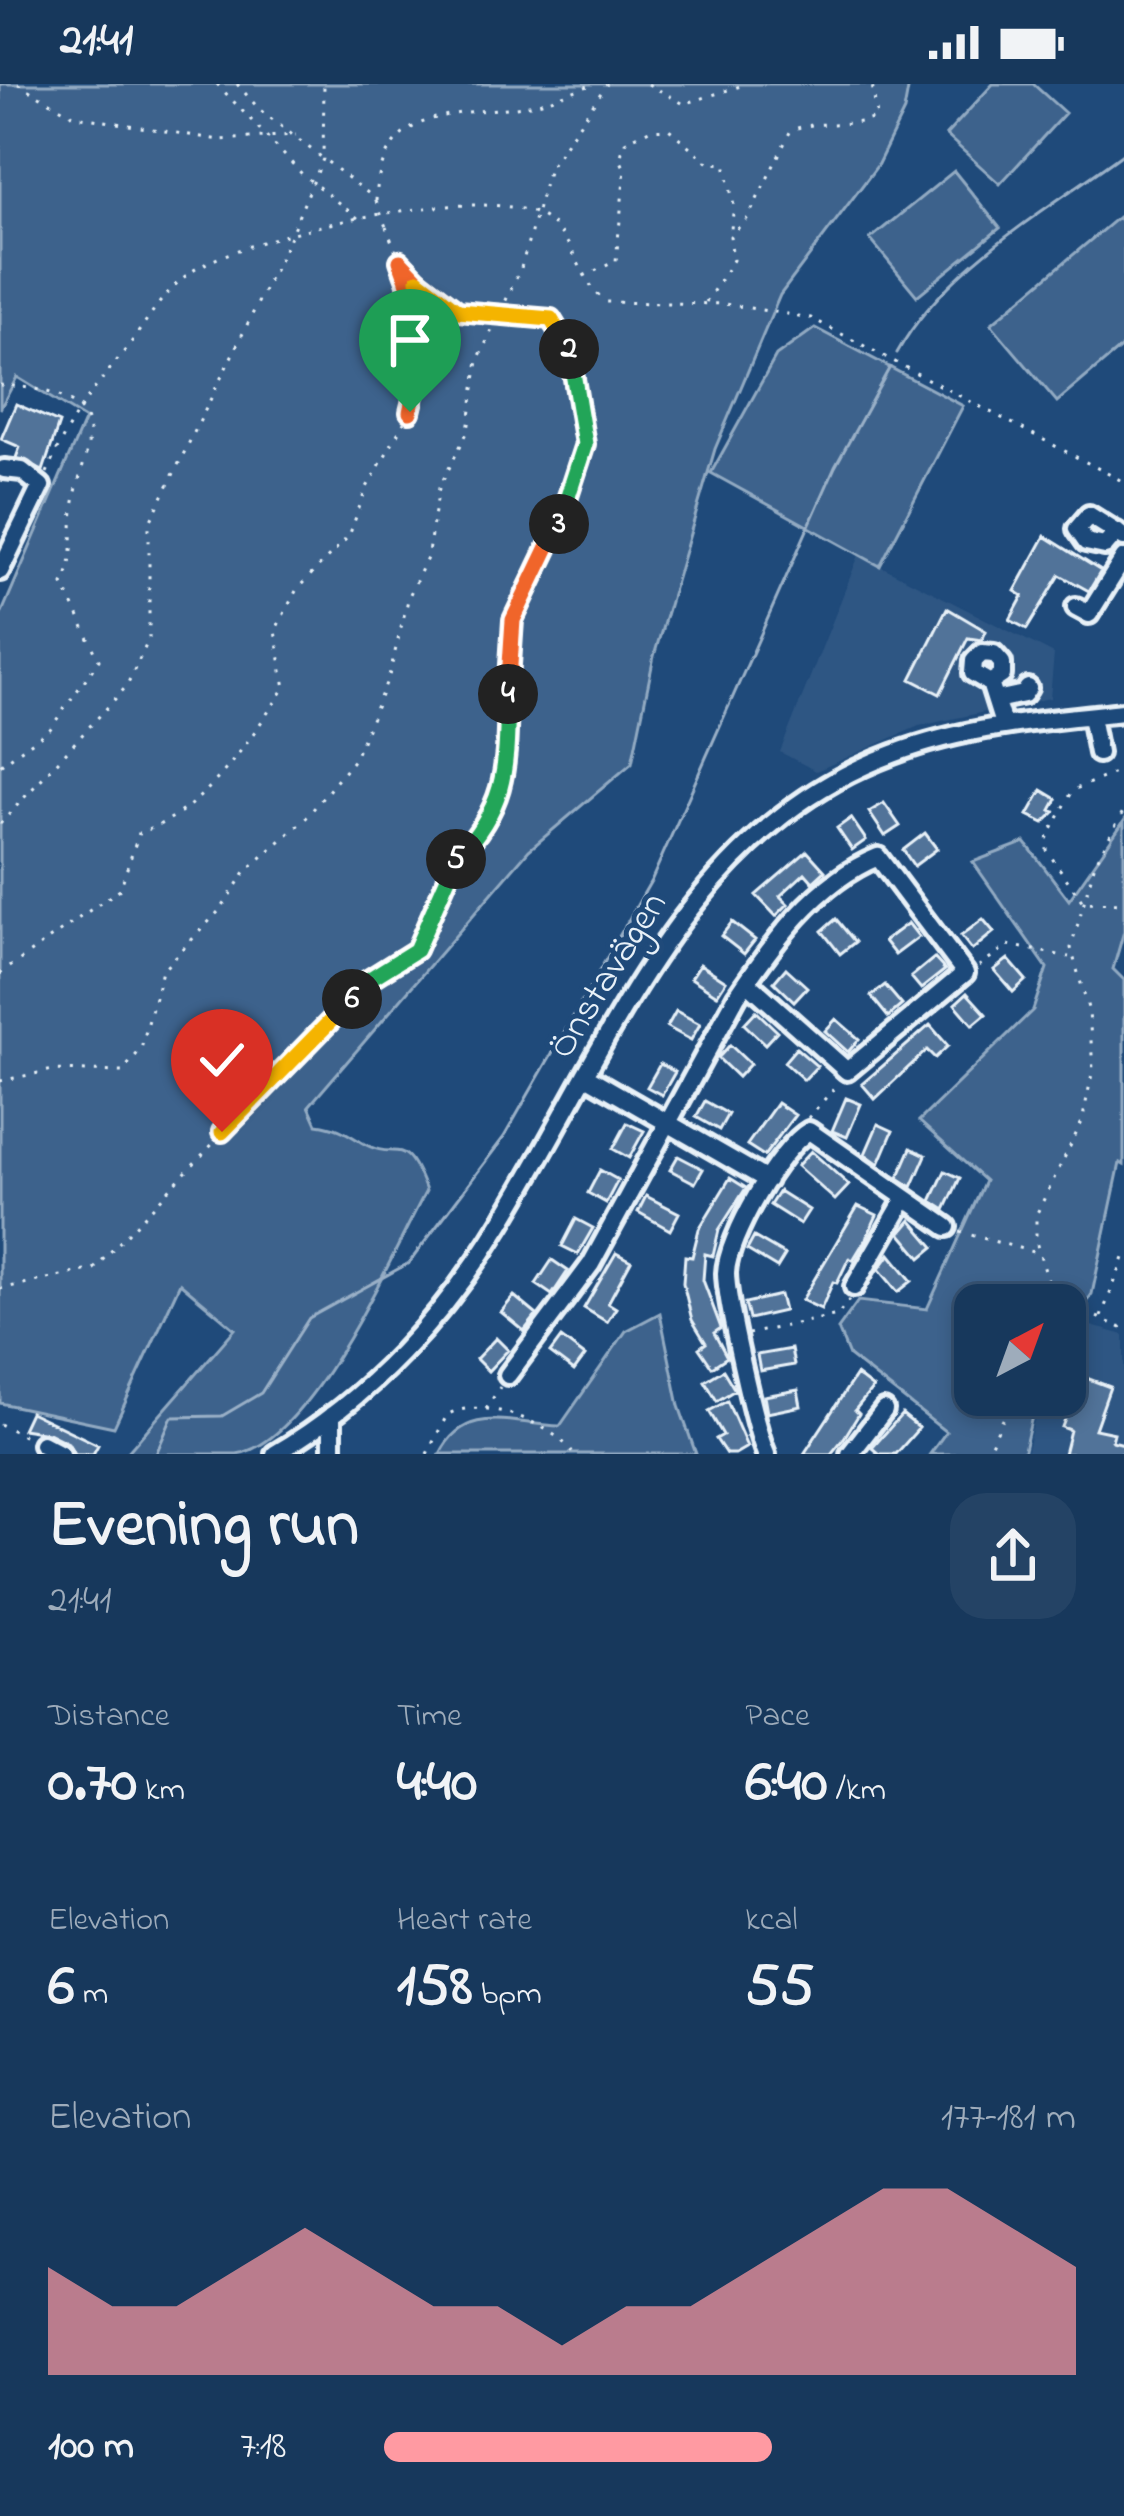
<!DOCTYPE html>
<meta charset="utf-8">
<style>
:root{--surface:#17385c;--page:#244365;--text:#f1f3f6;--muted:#9eacbb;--line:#365272;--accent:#ff9aa2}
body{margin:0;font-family:"Indie Flower",sans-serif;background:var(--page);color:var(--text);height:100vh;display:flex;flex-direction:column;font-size:45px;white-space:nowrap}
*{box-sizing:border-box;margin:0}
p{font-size:39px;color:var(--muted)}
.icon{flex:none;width:66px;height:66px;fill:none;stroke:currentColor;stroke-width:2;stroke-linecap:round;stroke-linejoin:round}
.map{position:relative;height:1370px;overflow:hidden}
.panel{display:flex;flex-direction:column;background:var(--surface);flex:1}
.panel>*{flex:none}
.needle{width:78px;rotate:41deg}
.tools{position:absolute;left:954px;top:1200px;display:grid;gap:24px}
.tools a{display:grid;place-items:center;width:132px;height:132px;border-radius:24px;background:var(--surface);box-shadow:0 6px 18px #0003,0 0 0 3px var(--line);font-size:60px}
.pin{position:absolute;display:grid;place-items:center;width:102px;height:102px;color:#fff;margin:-123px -51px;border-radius:50% 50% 50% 0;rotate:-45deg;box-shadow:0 0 12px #0007}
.pin .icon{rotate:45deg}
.km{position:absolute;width:60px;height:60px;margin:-30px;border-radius:50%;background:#222;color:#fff;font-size:33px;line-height:60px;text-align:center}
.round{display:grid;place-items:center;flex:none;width:126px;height:126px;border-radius:36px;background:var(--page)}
.overview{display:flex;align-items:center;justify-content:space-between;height:204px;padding:0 48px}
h1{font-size:66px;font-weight:700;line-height:90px}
.figures{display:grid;grid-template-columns:repeat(3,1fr);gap:18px;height:204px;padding:12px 48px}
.figures div{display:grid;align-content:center}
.figures b{font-size:60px;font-weight:700}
.figures small{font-size:33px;font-weight:400}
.figures p{font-size:33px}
.chart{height:336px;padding:24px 48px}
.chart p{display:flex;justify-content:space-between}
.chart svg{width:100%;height:216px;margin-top:12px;fill:var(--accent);opacity:.7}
ul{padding:0 48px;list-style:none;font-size:39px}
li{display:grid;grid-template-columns:192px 144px 1fr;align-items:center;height:90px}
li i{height:30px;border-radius:15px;background:var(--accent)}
.status{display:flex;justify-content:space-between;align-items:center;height:84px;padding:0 60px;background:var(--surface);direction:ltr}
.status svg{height:33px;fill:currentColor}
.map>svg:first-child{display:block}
</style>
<div class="status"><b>21:41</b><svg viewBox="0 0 49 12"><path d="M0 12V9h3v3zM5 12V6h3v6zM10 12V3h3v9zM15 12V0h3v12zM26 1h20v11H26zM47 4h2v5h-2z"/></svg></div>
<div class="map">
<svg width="1124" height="1370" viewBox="0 0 1124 1370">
<rect width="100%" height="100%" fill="#1f4a7a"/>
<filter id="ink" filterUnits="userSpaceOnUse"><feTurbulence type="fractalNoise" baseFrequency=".00833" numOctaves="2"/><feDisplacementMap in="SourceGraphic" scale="24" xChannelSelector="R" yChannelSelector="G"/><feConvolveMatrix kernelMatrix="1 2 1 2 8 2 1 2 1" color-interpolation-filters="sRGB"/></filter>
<g filter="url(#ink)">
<!-- built -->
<path fill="#2e5683" d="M 859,471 L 1054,570 L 1050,614 L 919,642 L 816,687 L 780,668 Z
M 1066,1235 L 1124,1251 L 1124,1370 L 1026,1370 L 1040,1311 L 1065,1311 Z"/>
<!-- green -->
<path fill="#3c628c" stroke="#92aac2" stroke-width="3" d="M 0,0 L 909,0 L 904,27 L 877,82 L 780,211 L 715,365 L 654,572 L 632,679 L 529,766 L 309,1022 L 317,1040 C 338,1043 345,1048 361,1058 C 399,1081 402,1044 426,1107 C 391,1171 312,1358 237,1370 C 202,1370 161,1370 126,1370 L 235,1245 L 180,1199 L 114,1343 L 0,1319 L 0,533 L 85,335 L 17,293 L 0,325 Z
M 993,0 L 1033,0 L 1065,29 L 1000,100 L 946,51 Z
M 954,87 L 1000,144 L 917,212 L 870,155 Z
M 1118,133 L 1124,140 L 1124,261 L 1057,318 L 991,240 Z
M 815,244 L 963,322 L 880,482 L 711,389 L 776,272 Z
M 1124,737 L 1124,847 L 1113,885 L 1124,896 L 1124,1081 L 1120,1079 L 1092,1210 L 1074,1236 L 1065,1233 L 1065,1221 L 975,1221 L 975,1311 L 1037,1311 L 1023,1370 L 930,1370 L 946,1348 L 849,1272 L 838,1245 L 858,1217 L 927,1225 L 985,1097 L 919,1037 L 1033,926 L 1047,884 L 973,778 L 1025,758 L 1069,816 Z
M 660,1229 L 679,1322 L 696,1370 L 440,1370 C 465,1319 511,1340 560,1342 L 626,1247 Z"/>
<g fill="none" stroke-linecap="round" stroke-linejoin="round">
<!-- stream -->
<path stroke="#9ab0c7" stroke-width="3" d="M 897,269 C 945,182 1046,127 1124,69
M 156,1370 L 172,1333 L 222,1332 L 261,1309 L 309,1234 L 409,1179 L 504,1053 L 652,795 L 835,383 L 890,283"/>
</g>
<!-- building -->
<path fill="#517399" stroke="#e8f1f8" stroke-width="3" d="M 16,320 L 59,339 L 43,387 L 16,374 L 20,363 L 1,355 Z
M 1045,452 L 1101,487 L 1089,507 L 1060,491 L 1027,545 L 1010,536 L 1023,512 L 1015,507 Z
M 947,524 L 986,547 L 982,556 L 968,554 L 940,610 L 911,595 Z
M 1042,706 L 1057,715 L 1051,726 L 1055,728 L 1044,739 L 1028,731 Z
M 884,719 L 900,742 L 885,752 L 869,728 Z
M 851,734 L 866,756 L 852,766 L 837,744 Z
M 925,749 L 937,765 L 914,782 L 903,766 Z
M 807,767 L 825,787 L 813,798 L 805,789 L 780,812 L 788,820 L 776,832 L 756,811 Z
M 836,835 L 855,858 L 840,870 L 822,847 Z
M 983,835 L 994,848 L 972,866 L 961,852 Z
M 732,838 L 755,856 L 744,870 L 721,852 Z
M 908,839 L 919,853 L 895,871 L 884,857 Z
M 934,874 L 945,886 L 921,905 L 911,893 Z
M 1008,875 L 1026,896 L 1013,908 L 994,886 Z
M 700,880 L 726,897 L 717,911 L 691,894 Z
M 786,884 L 807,903 L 794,917 L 774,898 Z
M 885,901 L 902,921 L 888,933 L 871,912 Z
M 967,909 L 986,930 L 973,941 L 955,920 Z
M 676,927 L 700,940 L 691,956 L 667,943 Z
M 756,927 L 777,947 L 765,960 L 744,940 Z
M 836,935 L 859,955 L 848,968 L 825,947 Z
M 930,941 L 948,962 L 935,974 L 927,966 L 875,1015 L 862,1000 Z
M 730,961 L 750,980 L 738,993 L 718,974 Z
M 796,964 L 817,982 L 804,996 L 784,978 Z
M 660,980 L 675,988 L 662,1011 L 647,1003 Z
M 846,1014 L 861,1020 L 847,1053 L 832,1047 Z
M 705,1017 L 728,1030 L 719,1046 L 696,1033 Z
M 777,1019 L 795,1031 L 764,1072 L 747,1061 Z
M 627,1039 L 644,1047 L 629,1074 L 613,1065 Z
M 878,1040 L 893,1047 L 879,1080 L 865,1070 Z
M 911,1064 L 926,1071 L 912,1103 L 898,1094 Z
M 811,1067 L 849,1101 L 835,1116 L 797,1082 Z
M 678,1072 L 703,1085 L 695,1099 L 670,1086 Z
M 600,1086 L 618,1096 L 606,1119 L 588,1109 Z
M 945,1087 L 960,1094 L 945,1126 L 931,1117 Z
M 730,1094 L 746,1104 L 719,1146 L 713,1172 L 705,1170 L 703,1196 L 721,1244 L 714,1249 L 727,1273 L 712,1283 L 699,1264 L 706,1259 L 692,1236 L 683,1199 L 685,1172 L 692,1173 L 699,1145 Z
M 779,1107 L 809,1126 L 800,1140 L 770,1121 Z
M 646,1112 L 679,1129 L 670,1146 L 638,1128 Z
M 858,1122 L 877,1131 L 867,1153 L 853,1176 L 849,1174 L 837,1199 L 833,1198 L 821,1225 L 802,1216 Z
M 576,1135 L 593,1144 L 578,1170 L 562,1162 Z
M 911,1136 L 934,1163 L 921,1174 L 900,1149 Z
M 754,1153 L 785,1171 L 777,1184 L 747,1166 Z
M 616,1169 L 631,1177 L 608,1219 L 616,1224 L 607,1238 L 584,1224 Z
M 890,1170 L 912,1197 L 898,1208 L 879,1185 Z
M 552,1176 L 568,1187 L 552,1211 L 536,1200 Z
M 780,1211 L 784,1227 L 749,1235 L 745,1219 Z
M 514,1212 L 537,1231 L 524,1247 L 501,1228 Z
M 496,1254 L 508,1266 L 488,1287 L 476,1275 Z
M 561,1254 L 585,1272 L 574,1287 L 550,1269 Z
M 791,1265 L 794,1281 L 760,1287 L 757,1271 Z
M 723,1286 L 735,1306 L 717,1317 L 705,1297 Z
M 856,1291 L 873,1304 L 855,1326 L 859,1330 L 844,1354 L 831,1370 L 804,1370 Z
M 1081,1292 L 1110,1303 L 1095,1345 L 1114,1349 L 1112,1357 L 1124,1360 L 1124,1370 L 1064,1370 L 1070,1346 L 1062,1343 Z
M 798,1306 L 801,1322 L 767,1329 L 764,1312 Z
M 727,1317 L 747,1363 L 735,1370 L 726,1370 L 716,1355 L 723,1351 L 709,1327 Z
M 30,1328 L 98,1361 L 93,1370 L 74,1370 L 68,1359 L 48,1349 L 22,1345 Z
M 902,1330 L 919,1344 L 896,1370 L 879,1370 L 872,1364 Z"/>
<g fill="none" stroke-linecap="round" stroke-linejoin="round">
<!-- minor casing -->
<g stroke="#e8f1f8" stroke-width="26">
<path id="minor" d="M 1117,448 L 1105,462 L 1086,458 L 1077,445 L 1089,431 L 1124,453
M 0,487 L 41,402 L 22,387 L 4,385
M 1076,523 L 1089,530 L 1124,474
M 990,599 L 1002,591 L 1002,579 L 994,570 L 982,569 L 974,577 L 973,589 L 990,599 L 1003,640
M 996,616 L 1024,610 L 1028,604
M 1091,632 L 1098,669
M 586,992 L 767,1096
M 854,1203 L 903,1118
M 508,1291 L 591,1180 L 737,912 C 773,859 816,798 878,773 L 965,889 L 847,987 L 747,898
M 42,1360 L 61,1370
M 275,1370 C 368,1315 445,1232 501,1139 C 609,964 683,748 893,670 C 967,642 1045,636 1124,628
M 332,1370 L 332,1331
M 766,1370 C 755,1345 726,1215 726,1189 C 727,1155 779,1064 809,1047 L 947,1143
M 850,1370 L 884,1326"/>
</g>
<!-- path -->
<path stroke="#e8f1f8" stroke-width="3" stroke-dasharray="3 9" stroke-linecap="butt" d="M 18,0 L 75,32 L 219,56 L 296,51
M 217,0 L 302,90 L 359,135
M 237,0 L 260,26 L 373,113
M 648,0 L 684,20 L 747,0
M 376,117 C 380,22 453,32 523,22 C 547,19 572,6 596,0
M 584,192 L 616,177 L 625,85 L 620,75 L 625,58 L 649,46 L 669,45 L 710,80 L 725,79 L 734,122 L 730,152
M 706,218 L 733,176 L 730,152 L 748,134 L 791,46 C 820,35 848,45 877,33 L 872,0
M 0,301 C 30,303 92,309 89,352 C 87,377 75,401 73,426 C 70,458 77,468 63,500 L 99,576 L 50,645 L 0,681
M 47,389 C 72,328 91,310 130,260 C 148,235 163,209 188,190 C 243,150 481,98 541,132 C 575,151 577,195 606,218 L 725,220 L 811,234 L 1124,398
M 1124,685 L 1073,706 L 1047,755 L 1047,767 L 1083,818 L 1124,819
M 0,740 L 126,603 L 149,555 L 149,440 L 283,168 L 323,75 L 324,0
M 979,882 L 1008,861 L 1069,873
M 0,890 L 120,805 L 139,749 C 207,727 245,660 285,604 L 275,547 L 297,505 L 349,452 L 366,405 L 410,328 L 421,290 L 414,212 L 386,143
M 0,997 L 53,986 L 122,988 L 141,965 L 162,887 L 220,826 L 245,788 L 306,734 L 355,674 L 389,592 L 409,512 L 427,474 L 439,404 L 468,347 L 478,276 L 521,184 L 549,84 L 607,0
M 808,1034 L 837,1001
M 960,1148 L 1037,1169
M 0,1205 L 94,1185 L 368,896 L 416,866 L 450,781 L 485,745 L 506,696 L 513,536 L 563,432 L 585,360 L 577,294 L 565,250 L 551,235 L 458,227 L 400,177
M 1053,1214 L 1124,1245
M 1047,1221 L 1050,1203 L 1036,1158 L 1036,1131 L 1082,1038 L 1093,985 L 1089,928 L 1071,864 L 1095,779 L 1124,726
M 1101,1233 L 1124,1174
M 748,1250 L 838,1231 L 849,1216
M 486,1325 L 500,1303
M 0,1340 L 28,1354
M 427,1370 L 447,1331 C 480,1311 554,1339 573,1370
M 986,1370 L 1015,1311"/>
<!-- minor -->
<use href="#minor" stroke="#1f4a7a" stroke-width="16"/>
<!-- path-bridge -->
<path stroke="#e8f1f8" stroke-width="3" stroke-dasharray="3 9" stroke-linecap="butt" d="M 376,117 L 386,143"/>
</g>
</g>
<g fill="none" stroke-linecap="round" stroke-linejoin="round" filter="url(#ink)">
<!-- split-1 casing -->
<g stroke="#fff" stroke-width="24">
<path id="split-1" d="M 410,328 C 425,276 420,227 400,177 L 418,196"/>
</g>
<!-- split-2 casing -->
<g stroke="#fff" stroke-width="24">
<path id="split-2" d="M 418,196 L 458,227 L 551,235 L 569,265"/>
</g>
<!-- split-3 casing -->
<g stroke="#fff" stroke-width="24">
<path id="split-3" d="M 559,440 L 585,360 L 569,265"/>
</g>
<!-- split-4 casing -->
<g stroke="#fff" stroke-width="24">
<path id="split-4" d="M 508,610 L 513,536 L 559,440"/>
</g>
<!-- split-5 casing -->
<g stroke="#fff" stroke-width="24">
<path id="split-5" d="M 456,775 C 509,719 506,684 508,610"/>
</g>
<!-- split-6 casing -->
<g stroke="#fff" stroke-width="24">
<path id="split-6" d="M 352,915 L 368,896 L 416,866 L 456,775"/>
</g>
<!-- split-7 casing -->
<g stroke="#fff" stroke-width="24">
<path id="split-7" d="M 222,1048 L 352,915"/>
</g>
<!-- split-1 -->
<use href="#split-1" stroke="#f0652b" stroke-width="15"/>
<!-- split-2 -->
<use href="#split-2" stroke="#f5b400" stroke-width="15"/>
<!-- split-3 -->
<use href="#split-3" stroke="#22a559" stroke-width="15"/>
<!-- split-4 -->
<use href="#split-4" stroke="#f0652b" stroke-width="15"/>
<!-- split-5 -->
<use href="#split-5" stroke="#22a559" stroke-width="15"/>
<!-- split-6 -->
<use href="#split-6" stroke="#22a559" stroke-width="15"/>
<!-- split-7 -->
<use href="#split-7" stroke="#f5b400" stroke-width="15"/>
</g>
<g text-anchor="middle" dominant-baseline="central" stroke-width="10" stroke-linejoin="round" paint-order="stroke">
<!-- street labels -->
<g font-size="39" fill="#e8f1f8" stroke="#1f4a7a">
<text transform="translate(609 892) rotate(-58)">Önstavägen</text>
</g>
</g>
</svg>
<div class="tools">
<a><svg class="needle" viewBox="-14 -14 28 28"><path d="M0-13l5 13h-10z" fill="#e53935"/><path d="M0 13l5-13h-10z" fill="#9eacbb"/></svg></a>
</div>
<div class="pin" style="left:410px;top:328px;background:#1e9e55"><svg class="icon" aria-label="arrive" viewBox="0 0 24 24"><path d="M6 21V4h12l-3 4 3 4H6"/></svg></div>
<div class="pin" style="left:222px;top:1048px;background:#d93025"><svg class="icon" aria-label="check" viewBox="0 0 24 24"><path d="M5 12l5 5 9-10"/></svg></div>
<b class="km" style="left:569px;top:265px">2</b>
<b class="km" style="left:559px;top:440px">3</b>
<b class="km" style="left:508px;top:610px">4</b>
<b class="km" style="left:456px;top:775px">5</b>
<b class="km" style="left:352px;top:915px">6</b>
</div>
<section class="panel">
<div class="overview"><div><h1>Evening run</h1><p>21:41</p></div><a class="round"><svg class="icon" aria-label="share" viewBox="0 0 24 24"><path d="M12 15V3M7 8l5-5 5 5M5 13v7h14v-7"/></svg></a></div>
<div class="figures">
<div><p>Distance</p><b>0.70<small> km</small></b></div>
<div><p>Time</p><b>4:40</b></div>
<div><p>Pace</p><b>6:40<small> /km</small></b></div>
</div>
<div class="figures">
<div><p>Elevation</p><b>6<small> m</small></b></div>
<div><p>Heart rate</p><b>158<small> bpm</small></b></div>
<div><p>kcal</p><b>55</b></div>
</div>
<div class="chart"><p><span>Elevation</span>177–181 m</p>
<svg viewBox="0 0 160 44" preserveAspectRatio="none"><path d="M0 44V22L10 30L20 30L30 22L40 14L50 22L60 30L70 30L80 38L90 30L100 30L110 22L120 14L130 6L140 6L150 14L160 22V44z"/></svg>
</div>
<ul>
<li><b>100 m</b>7:18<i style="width:56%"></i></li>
</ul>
</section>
